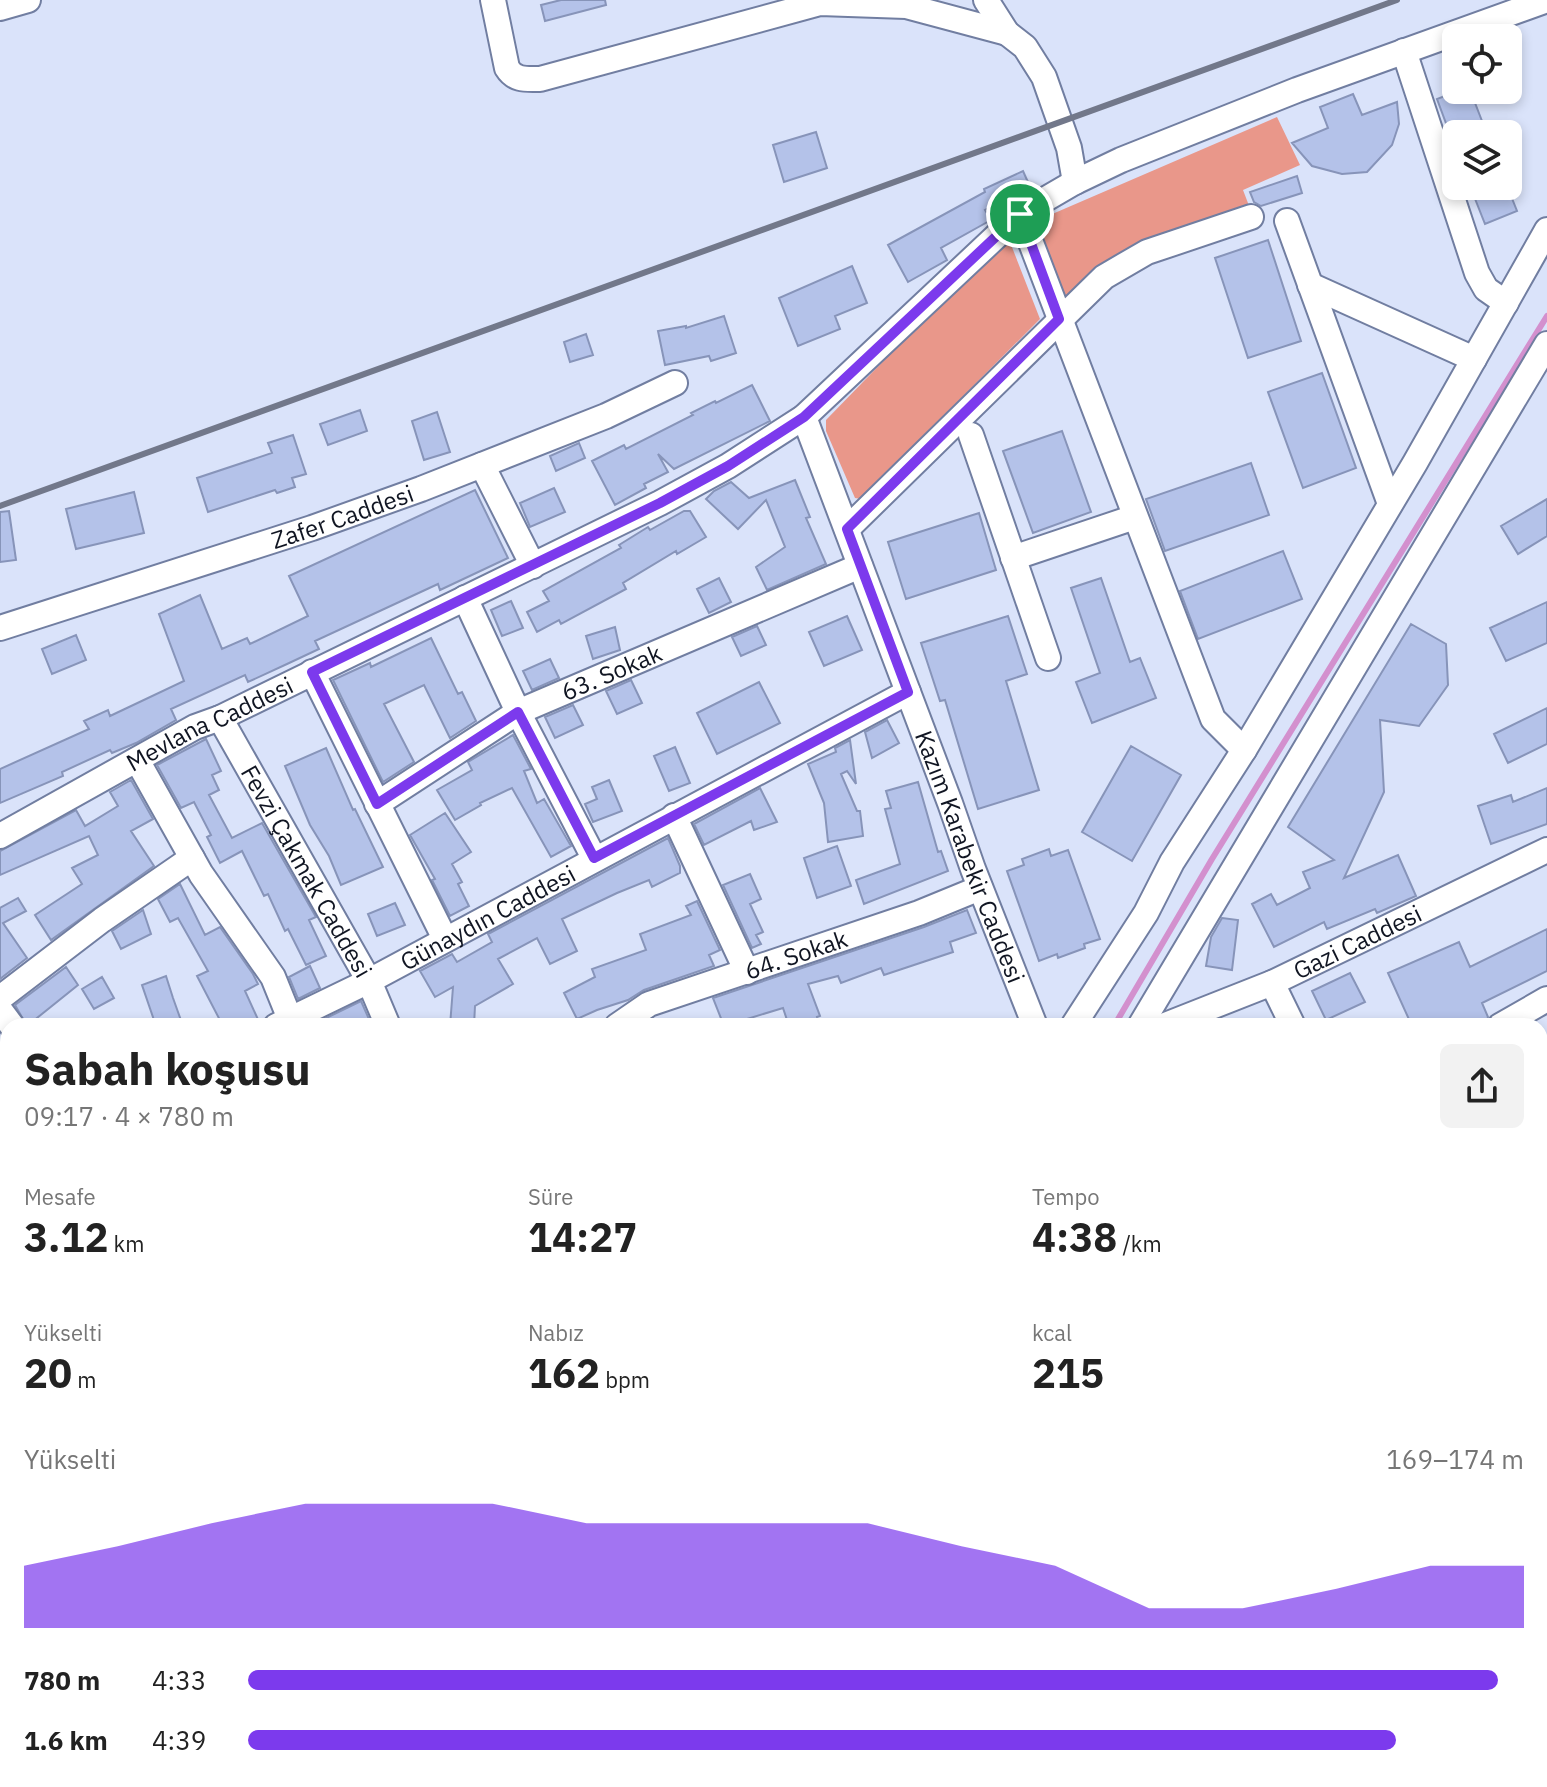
<!DOCTYPE html>
<html lang="tr">
<meta charset="utf-8">
<style>
:root{--surface:#fff;--page:#f2f2f2;--text:#222;--muted:#767676;--accent:#7c3aed}
body{margin:0;font-family:"IBM Plex Sans",sans-serif;background:var(--page);color:var(--text);height:100vh;display:flex;flex-direction:column;font-size:30px;white-space:nowrap}
*{box-sizing:border-box;margin:0}
p{font-size:26px;color:var(--muted)}
.icon{flex:none;width:44px;height:44px;fill:none;stroke:currentColor;stroke-width:2;stroke-linecap:round;stroke-linejoin:round}
.map{position:relative;flex:1;overflow:hidden}
.drawer{position:absolute;left:0px;top:1018px;width:1548px;height:770px;display:flex;flex-direction:column;background:var(--surface);border-radius:24px 24px 0 0;box-shadow:0 4px 12px #0003}
.drawer>*{flex:none}
.tools{position:absolute;left:1442px;top:24px;display:grid;gap:16px}
.tools a{display:grid;place-items:center;width:80px;height:80px;border-radius:12px;background:var(--surface);box-shadow:0 4px 12px #0003;font-size:40px}
.pin{position:absolute;display:grid;place-items:center;width:68px;height:68px;color:#fff;margin:-34px;border:4px solid #fff;border-radius:50%;box-shadow:0 2px 8px #0007}
.round{display:grid;place-items:center;flex:none;width:84px;height:84px;border-radius:12px;background:var(--page)}
.summary{display:flex;align-items:center;justify-content:space-between;height:136px;padding:0 24px}
h1{font-size:44px;font-weight:800;line-height:60px}
.figures{display:grid;grid-template-columns:repeat(3,1fr);gap:12px;height:136px;padding:8px 24px}
.figures div{display:grid;align-content:center}
.figures b{font-size:40px;font-weight:800}
.figures small{font-size:22px;font-weight:400}
.figures p{font-size:22px}
.chart{height:224px;padding:16px 24px}
.chart p{display:flex;justify-content:space-between}
.chart svg{width:100%;height:144px;margin-top:8px;fill:var(--accent);opacity:.7}
ul{padding:0 24px;list-style:none;font-size:26px}
li{display:grid;grid-template-columns:128px 96px 1fr;align-items:center;height:60px}
li i{height:20px;border-radius:10px;background:var(--accent)}
.map>svg:first-child{display:block}
</style>
<div class="map">
<svg width="1547" height="1787" viewBox="0 0 1547 1787">
<rect width="100%" height="100%" fill="#dae3fa"/>
<!-- green -->
<path fill="#e9978a" d="M 1277,117 L 1300,165 L 1243,190 L 1251,211 L 1068,301 L 1061,297 L 1042,241 L 1050,215 Z
M 1003,238 L 1010,242 L 1040,319 L 861,499 L 855,498 L 826,431 L 826,420 Z"/>
<g fill="none" stroke-linecap="round" stroke-linejoin="round">
<!-- stream -->
<path stroke="#d390ce" stroke-width="6" d="M 1114,1026 L 1212,859 L 1547,316
M 665,1787 L 669,1780"/>
</g>
<!-- building -->
<path fill="#b4c2e9" stroke="#8794b9" stroke-width="2" d="M 561,0 L 605,0 L 606,5 L 545,21 L 541,5 Z
M 1460,90 L 1470,90 L 1487,134 L 1450,134 L 1437,99 Z
M 1353,94 L 1362,115 L 1397,102 L 1399,124 L 1392,145 L 1367,172 L 1342,174 L 1312,166 L 1292,143 L 1328,128 L 1320,107 Z
M 816,132 L 827,168 L 784,182 L 773,145 Z
M 1023,171 L 1031,189 L 985,210 L 991,220 L 941,248 L 947,260 L 908,282 L 888,245 L 985,192 L 984,189 Z
M 1297,176 L 1302,193 L 1261,206 L 1254,202 L 1250,192 Z
M 1470,186 L 1507,186 L 1517,211 L 1485,224 Z
M 1268,240 L 1301,341 L 1248,358 L 1215,258 Z
M 852,266 L 867,303 L 835,316 L 840,329 L 798,346 L 779,298 Z
M 724,316 L 736,353 L 711,361 L 709,356 L 665,365 L 658,331 L 686,326 L 686,328 Z
M 586,334 L 593,355 L 570,362 L 564,342 Z
M 1322,373 L 1356,468 L 1303,488 L 1268,392 Z
M 752,385 L 770,421 L 674,469 L 658,454 L 668,472 L 644,484 L 646,488 L 615,505 L 592,461 L 624,445 L 626,449 L 693,415 L 691,413 L 715,401 L 716,403 Z
M 360,410 L 367,431 L 328,445 L 320,424 Z
M 437,412 L 450,452 L 424,460 L 412,421 Z
M 1062,431 L 1091,512 L 1033,533 L 1003,451 Z
M 293,435 L 306,474 L 292,478 L 295,487 L 277,493 L 275,490 L 208,512 L 197,478 L 272,453 L 268,443 Z
M 579,443 L 585,458 L 556,471 L 550,456 Z
M 1251,463 L 1269,515 L 1165,551 L 1146,499 Z
M 795,480 L 810,517 L 806,518 L 826,564 L 767,590 L 756,567 L 785,547 L 766,500 L 738,529 L 706,499 L 714,491 L 731,482 L 749,498 Z
M 554,488 L 565,512 L 530,527 L 520,503 Z
M 475,490 L 508,558 L 440,590 L 438,584 L 315,641 L 319,649 L 287,664 L 248,682 L 245,675 L 171,709 L 176,720 L 136,743 L 112,753 L 110,750 L 62,772 L 63,776 L 0,803 L 0,769 L 89,729 L 84,721 L 108,710 L 110,716 L 184,681 L 159,614 L 200,595 L 222,649 L 247,638 L 250,644 L 308,616 L 289,576 Z
M 134,492 L 144,533 L 76,549 L 66,509 Z
M 1547,499 L 1547,536 L 1518,554 L 1501,526 Z
M 9,511 L 16,560 L 0,562 L 0,512 Z
M 684,511 L 690,511 L 706,537 L 677,554 L 676,551 L 623,583 L 626,589 L 561,624 L 559,620 L 537,632 L 527,612 L 549,601 L 543,591 L 621,548 L 619,545 L 648,527 L 650,530 Z
M 979,513 L 996,570 L 906,599 L 888,542 Z
M 1283,551 L 1302,599 L 1198,639 L 1180,591 Z
M 719,578 L 731,602 L 709,613 L 697,589 Z
M 1101,578 L 1130,662 L 1140,658 L 1156,698 L 1092,723 L 1076,682 L 1100,673 L 1071,588 Z
M 511,601 L 523,628 L 502,636 L 491,610 Z
M 1547,602 L 1547,643 L 1506,661 L 1490,628 Z
M 847,616 L 862,650 L 824,666 L 809,632 Z
M 1008,616 L 1027,674 L 1006,681 L 1039,790 L 978,809 L 945,700 L 940,701 L 921,643 Z
M 1411,624 L 1446,644 L 1448,685 L 1419,726 L 1380,720 L 1384,792 L 1344,878 L 1398,855 L 1416,896 L 1377,913 L 1375,909 L 1327,929 L 1324,922 L 1274,947 L 1252,904 L 1271,894 L 1277,905 L 1310,888 L 1303,872 L 1334,860 L 1288,827 Z
M 757,626 L 766,645 L 741,656 L 732,637 Z
M 615,627 L 620,650 L 593,659 L 586,636 Z
M 76,635 L 86,660 L 52,674 L 42,649 Z
M 431,638 L 458,694 L 462,692 L 476,721 L 450,738 L 424,685 L 384,704 L 414,762 L 383,782 L 333,680 L 370,663 L 371,667 Z
M 550,659 L 559,678 L 532,690 L 523,671 Z
M 631,680 L 642,703 L 617,714 L 606,691 Z
M 759,682 L 780,723 L 717,754 L 697,713 Z
M 573,705 L 583,725 L 555,738 L 545,717 Z
M 1547,708 L 1547,744 L 1508,763 L 1494,734 Z
M 887,720 L 899,743 L 872,758 L 865,732 Z
M 513,735 L 531,769 L 524,771 L 537,803 L 544,799 L 571,846 L 551,857 L 512,788 L 480,803 L 481,805 L 455,820 L 437,790 L 472,770 L 468,762 Z
M 206,739 L 221,771 L 212,775 L 219,790 L 209,795 L 232,838 L 262,823 L 316,917 L 309,920 L 326,956 L 306,965 L 288,929 L 285,931 L 268,894 L 264,896 L 242,851 L 220,863 L 207,837 L 211,835 L 194,802 L 181,808 L 157,765 Z
M 850,740 L 856,784 L 847,771 L 841,774 L 857,811 L 860,811 L 863,836 L 828,842 L 824,803 L 808,764 L 836,752 L 835,748 Z
M 1131,746 L 1181,775 L 1132,861 L 1082,832 Z
M 675,747 L 690,783 L 669,791 L 654,756 Z
M 326,748 L 353,810 L 355,809 L 383,867 L 341,885 L 329,856 L 310,825 L 285,766 Z
M 131,780 L 153,819 L 131,831 L 154,866 L 51,940 L 35,915 L 82,884 L 72,868 L 98,855 L 89,836 L 0,875 L 0,851 L 76,810 L 85,826 L 118,806 L 110,792 Z
M 609,780 L 622,811 L 593,822 L 585,804 L 597,799 L 592,787 Z
M 918,782 L 938,852 L 941,851 L 948,871 L 864,904 L 856,880 L 900,864 L 885,809 L 891,808 L 886,791 Z
M 760,788 L 777,822 L 754,830 L 751,821 L 704,845 L 694,824 Z
M 1547,788 L 1547,824 L 1491,844 L 1478,806 L 1511,795 L 1513,802 Z
M 445,813 L 471,852 L 452,864 L 462,882 L 458,884 L 469,906 L 450,916 L 432,880 L 435,879 L 410,835 Z
M 668,838 L 680,866 L 680,873 L 652,887 L 649,880 L 617,893 L 562,919 L 577,951 L 550,964 L 537,938 L 498,959 L 513,984 L 475,1006 L 474,1026 L 450,1026 L 453,987 L 435,997 L 420,971 L 452,954 L 457,962 L 492,942 L 488,934 Z
M 837,846 L 851,886 L 817,898 L 804,858 Z
M 1049,849 L 1051,856 L 1068,850 L 1100,939 L 1084,944 L 1085,948 L 1058,958 L 1057,954 L 1039,961 L 1007,871 L 1024,865 L 1022,859 Z
M 750,874 L 761,899 L 750,904 L 763,932 L 756,935 L 761,944 L 752,948 L 723,885 Z
M 180,884 L 205,935 L 220,927 L 253,974 L 258,984 L 245,991 L 261,1026 L 223,1026 L 197,976 L 208,971 L 178,918 L 170,922 L 158,899 Z
M 18,898 L 26,911 L 3,923 L 27,958 L 0,979 L 0,908 Z
M 697,901 L 720,950 L 709,955 L 714,966 L 644,990 L 628,1000 L 597,1010 L 577,1019 L 564,993 L 595,977 L 592,969 L 646,950 L 640,934 L 691,915 L 686,906 Z
M 395,903 L 405,925 L 377,936 L 368,914 Z
M 143,910 L 151,934 L 121,949 L 112,931 Z
M 967,910 L 976,933 L 950,942 L 953,952 L 884,975 L 881,968 L 841,983 L 838,976 L 808,984 L 820,1016 L 817,1017 L 820,1026 L 789,1026 L 783,1008 L 724,1026 L 713,998 L 924,927 Z
M 1222,918 L 1238,920 L 1232,970 L 1206,966 L 1211,937 Z
M 1547,929 L 1547,971 L 1482,1003 L 1488,1017 L 1485,1026 L 1412,1026 L 1388,973 L 1459,942 L 1470,967 Z
M 310,966 L 320,988 L 298,999 L 289,977 Z
M 66,967 L 78,985 L 27,1026 L 15,1005 Z
M 1350,973 L 1365,1002 L 1326,1020 L 1312,991 Z
M 166,976 L 173,998 L 183,1026 L 156,1026 L 142,985 Z
M 102,977 L 114,998 L 94,1009 L 82,989 Z
M 361,1001 L 372,1026 L 310,1026 Z"/>
<g fill="none" stroke-linecap="round" stroke-linejoin="round">
<!-- minor casing -->
<g stroke="#717ea1" stroke-width="28">
<g id="minor">
<path d="M 493,0 L 507,68 C 515,81 527,79 540,79 L 820,3 L 906,6 L 1007,33"/>
<path d="M 986,0 L 1007,33 L 1025,47 L 1044,77 L 1069,148 L 1075,182"/>
<path d="M 0,8 L 28,0"/>
<path d="M 1404,51 L 1477,273 L 1486,289 L 1506,303"/>
<path d="M 1020,214 L 1213,719 L 1244,750"/>
<path d="M 1287,221 L 1390,504"/>
<path d="M 1310,285 L 1474,359"/>
<path id="s1" d="M 804,417 L 950,803 L 973,869 L 1035,1026"/>
<path d="M 971,435 L 1048,658"/>
<path d="M 482,465 L 533,566"/>
<path d="M 847,529 L 1104,277 L 1147,252 L 1251,217"/>
<path d="M 1013,558 L 1135,517"/>
<path d="M 465,598 L 518,712 L 594,858"/>
<path id="s2" d="M 0,628 L 312,528 L 421,489 L 606,416 L 675,383"/>
<path d="M 312,672 L 445,939"/>
<path id="s3" d="M 220,718 L 369,981 L 388,1026"/>
<path d="M 137,760 L 201,874 L 273,977 L 290,1019"/>
<path id="s4" d="M 377,804 L 518,712 L 860,566"/>
<path d="M 674,816 L 747,972"/>
<path id="s5" d="M 0,836 L 195,727 L 220,718 L 660,503 L 728,466 L 804,417 L 1020,214 L 1075,182 L 1121,160 L 1297,90 L 1547,0"/>
<path d="M 1272,983 L 1293,1026"/>
<path d="M 0,998 L 102,920 L 192,858"/>
<path d="M 0,1010 L 12,1026"/>
<path id="s6" d="M 276,1026 L 369,981 L 908,692"/>
<path id="s7" d="M 617,1026 L 649,1004 L 919,913 L 980,888"/>
<path d="M 1073,1026 L 1146,913 L 1172,862 L 1244,750 L 1415,463 L 1547,230"/>
<path d="M 1140,1026 L 1547,344"/>
<path id="s8" d="M 1163,1026 L 1272,983 L 1547,850"/>
<path d="M 1500,1026 L 1547,999"/>
<path d="M 0,1169 L 8,1165"/>
<path d="M 1540,1206 L 1547,1201"/>
<path d="M 1540,1277 L 1547,1273"/>
<path d="M 0,1452 L 8,1462"/>
<path d="M 1540,1560 L 1547,1576"/>
<path d="M 0,1645 L 8,1641"/>
<path d="M 261,1780 L 267,1787"/>
<path d="M 847,1780 L 852,1787"/>
<path d="M 1081,1780 L 1084,1787"/>
<path d="M 1283,1780 L 1285,1787"/>
<path d="M 1427,1780 L 1429,1787"/>
<path d="M 78,1787 L 88,1780"/>
<path d="M 378,1787 L 389,1780"/>
<path d="M 538,1787 L 548,1780"/>
<path d="M 644,1787 L 649,1780"/>
<path d="M 1544,1787 L 1547,1786"/>
</g>
</g>
<!-- minor -->
<use href="#minor" stroke="#fff" stroke-width="24"/>
<!-- rail -->
<path stroke="#72788a" stroke-width="6" d="M 0,506 L 1397,0"/>
</g>
<g fill="none" stroke-linecap="round" stroke-linejoin="round">
<!-- route casing -->
<g stroke="#fff" stroke-width="16">
<path id="route" d="M 1020,214 L 1059,319 L 847,529 L 908,692 L 594,858 L 518,712 L 377,804 L 312,672 L 660,503 L 728,466 L 804,417 Z"/>
</g>
<!-- route -->
<use href="#route" stroke="#7c3aed" stroke-width="10"/>
</g>
<g text-anchor="middle" dominant-baseline="central" stroke-width="7" stroke-linejoin="round" paint-order="stroke">
<!-- street labels -->
<g font-size="24" fill="#101522" stroke="#dae3fa">
<text stroke="none"><textPath href="#s2" startOffset="360">Zafer Caddesi</textPath></text>
<text stroke="none"><textPath href="#s4" startOffset="270">63. Sokak</textPath></text>
<text stroke="none"><textPath href="#s5" startOffset="238">Mevlana Caddesi</textPath></text>
<text stroke="none"><textPath href="#s1" startOffset="470">Kazım Karabekir Caddesi</textPath></text>
<text stroke="none"><textPath href="#s3" startOffset="176">Fevzi Çakmak Caddesi</textPath></text>
<text stroke="none"><textPath href="#s6" startOffset="238">Günaydın Caddesi</textPath></text>
<text stroke="none"><textPath href="#s8" startOffset="212">Gazi Caddesi</textPath></text>
<text stroke="none"><textPath href="#s7" startOffset="194">64. Sokak</textPath></text>
</g>
</g>
</svg>
<div class="tools">
<a><svg class="icon" aria-label="locate" viewBox="0 0 24 24"><circle cx="12" cy="12" r="6"/><path d="M12 2v4M12 18v4M2 12h4M18 12h4"/></svg></a>
<a><svg class="icon" aria-label="layers" viewBox="0 0 24 24"><path d="M12 4l9 5-9 5-9-5zM3 14l9 5 9-5"/></svg></a>
</div>
<div class="pin" style="left:1020px;top:214px;background:#1e9e55"><svg class="icon" aria-label="arrive" viewBox="0 0 24 24"><path d="M6 21V4h12l-3 4 3 4H6"/></svg></div>
<section class="drawer">
<div class="summary"><div><h1>Sabah koşusu</h1><p>09:17 · 4 × 780 m</p></div><a class="round"><svg class="icon" aria-label="share" viewBox="0 0 24 24"><path d="M12 15V3M7 8l5-5 5 5M5 13v7h14v-7"/></svg></a></div>
<div class="figures">
<div><p>Mesafe</p><b>3.12<small> km</small></b></div>
<div><p>Süre</p><b>14:27</b></div>
<div><p>Tempo</p><b>4:38<small> /km</small></b></div>
</div>
<div class="figures">
<div><p>Yükselti</p><b>20<small> m</small></b></div>
<div><p>Nabız</p><b>162<small> bpm</small></b></div>
<div><p>kcal</p><b>215</b></div>
</div>
<div class="chart"><p><span>Yükselti</span>169–174 m</p>
<svg viewBox="0 0 160 44" preserveAspectRatio="none"><path d="M0 44V25L10 19L20 12L30 6L40 6L50 6L60 12L70 12L80 12L90 12L100 19L110 25L120 38L130 38L140 32L150 25L160 25V44z"/></svg>
</div>
<ul>
<li><b>780 m</b>4:33<i style="width:98%"></i></li>
<li><b>1.6 km</b>4:39<i style="width:90%"></i></li>
</ul>
</section>
</div>
